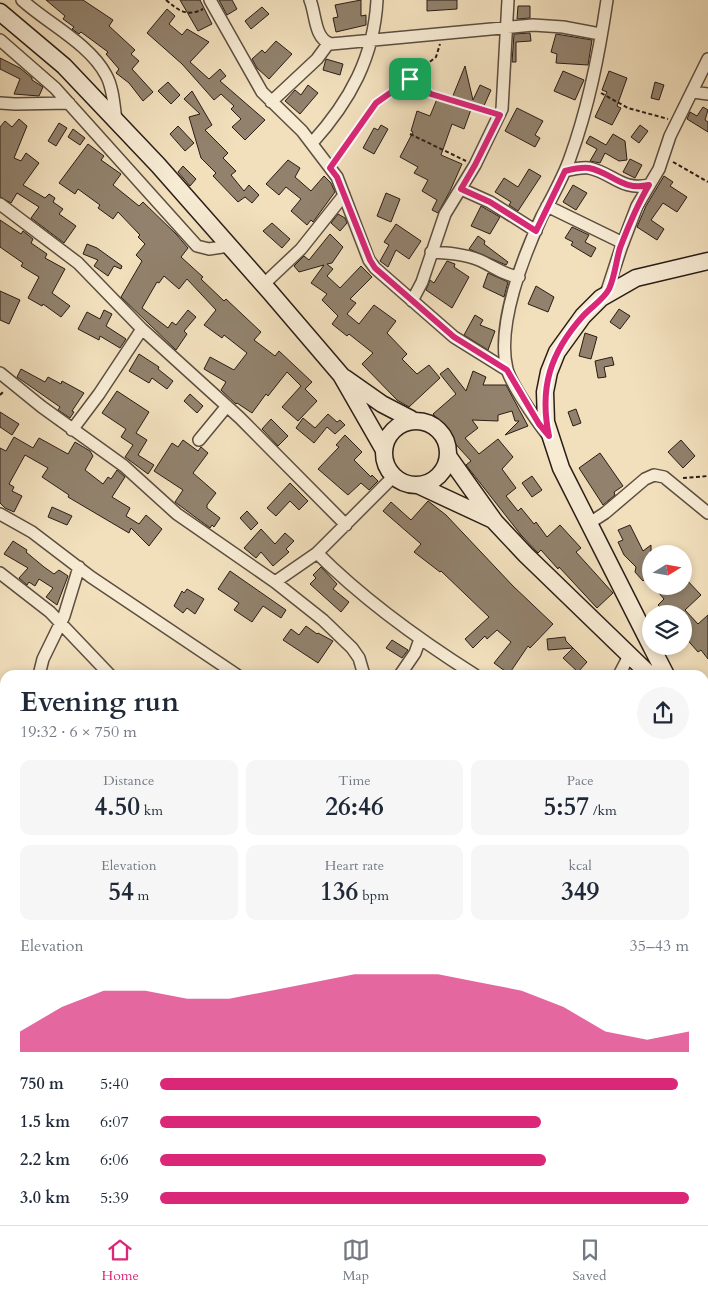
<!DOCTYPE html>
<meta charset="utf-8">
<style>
:root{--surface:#fff;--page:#f6f6f7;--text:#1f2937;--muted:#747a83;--line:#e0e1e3;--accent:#db2777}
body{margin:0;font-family:Cardo,serif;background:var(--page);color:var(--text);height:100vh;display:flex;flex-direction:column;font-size:19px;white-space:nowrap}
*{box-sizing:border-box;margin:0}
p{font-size:16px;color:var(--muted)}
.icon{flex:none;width:28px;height:28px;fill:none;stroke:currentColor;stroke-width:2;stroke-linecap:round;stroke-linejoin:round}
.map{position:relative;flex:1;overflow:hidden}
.details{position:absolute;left:0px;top:670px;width:709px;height:555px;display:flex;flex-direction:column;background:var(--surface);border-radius:15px 15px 0 0;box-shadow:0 2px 8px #0003}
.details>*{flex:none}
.needle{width:32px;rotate:79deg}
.controls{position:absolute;left:642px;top:545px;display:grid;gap:10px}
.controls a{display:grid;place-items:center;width:50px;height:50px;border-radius:50%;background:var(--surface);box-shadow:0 2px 8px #0003;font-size:25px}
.pin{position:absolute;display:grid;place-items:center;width:42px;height:42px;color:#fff;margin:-21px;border-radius:10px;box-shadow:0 2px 8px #0006}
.round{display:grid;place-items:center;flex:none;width:52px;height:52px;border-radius:26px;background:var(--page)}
.headline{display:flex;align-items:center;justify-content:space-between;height:85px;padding:0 20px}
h1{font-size:28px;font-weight:700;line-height:38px}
.figures{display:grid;grid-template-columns:repeat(3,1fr);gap:8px;height:85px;padding:5px 20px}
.figures div{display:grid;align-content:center;border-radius:10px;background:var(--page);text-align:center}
.figures b{font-size:25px;font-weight:700}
.figures small{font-size:14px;font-weight:400}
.figures p{font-size:14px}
.chart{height:140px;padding:10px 20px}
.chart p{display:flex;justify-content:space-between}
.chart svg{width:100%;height:90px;margin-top:5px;fill:var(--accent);opacity:.7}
ul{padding:0 20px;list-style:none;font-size:16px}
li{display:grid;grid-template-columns:80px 60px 1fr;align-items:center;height:38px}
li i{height:12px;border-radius:6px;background:var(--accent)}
.menu{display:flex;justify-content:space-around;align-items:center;height:70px;border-top:1px solid var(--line);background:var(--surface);font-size:14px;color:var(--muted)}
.menu a{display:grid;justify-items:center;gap:2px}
.menu .selected{color:var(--accent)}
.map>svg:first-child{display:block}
</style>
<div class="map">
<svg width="708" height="1225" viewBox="0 0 708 1225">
<rect width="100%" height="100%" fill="#f2e0bd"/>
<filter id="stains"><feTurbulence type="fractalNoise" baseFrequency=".004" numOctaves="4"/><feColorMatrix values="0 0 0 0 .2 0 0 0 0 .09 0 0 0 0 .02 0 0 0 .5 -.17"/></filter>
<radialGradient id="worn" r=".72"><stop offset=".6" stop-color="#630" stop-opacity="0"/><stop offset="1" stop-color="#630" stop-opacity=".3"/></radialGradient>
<!-- building -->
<path fill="#92826d" stroke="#2a1d17" d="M 46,0 L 83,0 L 113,20 L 109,26 L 135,50 L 131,54 L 139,61 L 132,69 L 153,92 L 143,101 L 129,83 L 116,73 L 119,69 L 106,54 L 108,52 L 81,32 L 79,34 L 72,29 L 74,27 L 63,19 L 65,16 Z
M 180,0 L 200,0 L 212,24 L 198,31 Z
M 219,0 L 232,0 L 237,9 L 227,15 Z
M 361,0 L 361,16 L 366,15 L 366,25 L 336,32 L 333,18 L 338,17 L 335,5 Z
M 427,0 L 457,0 L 457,9 L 427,11 Z
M 518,6 L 530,6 L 530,18 L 517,19 Z
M 262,7 L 269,14 L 251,29 L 245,21 Z
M 167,9 L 175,16 L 169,24 L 182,35 L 187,29 L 209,42 L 190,62 L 209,79 L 220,69 L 226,76 L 220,81 L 265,120 L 245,140 L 232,127 L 241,119 L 231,109 L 234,106 L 221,94 L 214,100 L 182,64 L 147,33 Z
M 530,33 L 531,41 L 516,42 L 516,62 L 512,62 L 514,34 Z
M 556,34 L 592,40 L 588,65 L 556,63 L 557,54 L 551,52 Z
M 276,41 L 292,54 L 269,79 L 257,68 L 252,59 L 262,50 L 265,53 Z
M 0,58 L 20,68 L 32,78 L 32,80 L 43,87 L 39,96 L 14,94 L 20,79 L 0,69 Z
M 326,59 L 343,64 L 340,75 L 323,70 Z
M 465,66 L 473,100 L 480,85 L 491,90 L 483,108 L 473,104 L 464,129 L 452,124 L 441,155 L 462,164 L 450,191 L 438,213 L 432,210 L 437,200 L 422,191 L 428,180 L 414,173 L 418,167 L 400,157 L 413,132 L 411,131 L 417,111 L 430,116 L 437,99 L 450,103 Z
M 563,71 L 584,80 L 575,100 L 554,91 Z
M 609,71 L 627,78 L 617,106 L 621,108 L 612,125 L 595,117 L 607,92 L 602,90 Z
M 168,82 L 180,95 L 171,104 L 158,91 Z
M 655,82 L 664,85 L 659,100 L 651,98 Z
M 308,85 L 318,93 L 300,114 L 285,101 L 295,90 L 301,95 Z
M 192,91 L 212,125 L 205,130 L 228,153 L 223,158 L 236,171 L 231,175 L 244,191 L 249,185 L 259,195 L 252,203 L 245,197 L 238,202 L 213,176 L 216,173 L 201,158 L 189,117 L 200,114 L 184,99 Z
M 703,107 L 708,110 L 705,120 L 708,122 L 708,132 L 687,119 L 690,112 L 697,116 Z
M 517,108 L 543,121 L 535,135 L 540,138 L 535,147 L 505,131 Z
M 19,119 L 27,126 L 14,158 L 21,161 L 26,153 L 39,163 L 23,185 L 45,198 L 49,194 L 55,198 L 53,202 L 63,209 L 59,214 L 76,226 L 64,243 L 31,218 L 39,207 L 17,193 L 11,203 L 0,197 L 0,127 L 5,121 L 12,127 Z
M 59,123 L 67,128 L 56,146 L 48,141 Z
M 381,125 L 388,129 L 374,154 L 363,148 L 374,128 L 378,130 Z
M 640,125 L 648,131 L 639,143 L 631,137 Z
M 178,126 L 194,143 L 185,151 L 170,134 Z
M 73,129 L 85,138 L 80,145 L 68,137 Z
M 613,134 L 625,141 L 627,160 L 619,161 L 605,153 L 600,163 L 590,161 L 597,149 L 586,143 L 590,136 L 606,145 Z
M 88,144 L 104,156 L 101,160 L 121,174 L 113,185 L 139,206 L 143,202 L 176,234 L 188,248 L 181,257 L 203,277 L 201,279 L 224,301 L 226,299 L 261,332 L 254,340 L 275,356 L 279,351 L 312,382 L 305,389 L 317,401 L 298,421 L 282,407 L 301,386 L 287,372 L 268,396 L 266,394 L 252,413 L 237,403 L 236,404 L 221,390 L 226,382 L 204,369 L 210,357 L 234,370 L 247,353 L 224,335 L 222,338 L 204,325 L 216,310 L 187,279 L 179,289 L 164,276 L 159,283 L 157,282 L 142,308 L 168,328 L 172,322 L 176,325 L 188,310 L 196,317 L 184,331 L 187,334 L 176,350 L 121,297 L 142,261 L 136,255 L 145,244 L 138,237 L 140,235 L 118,212 L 113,219 L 98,208 L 100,205 L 78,189 L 75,194 L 59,183 Z
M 630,159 L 642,165 L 635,178 L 623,172 Z
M 288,160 L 300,168 L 295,177 L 311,191 L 324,176 L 331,183 L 335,192 L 313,222 L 311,220 L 307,225 L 291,211 L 301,199 L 286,187 L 279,195 L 266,184 Z
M 183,166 L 196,179 L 190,186 L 178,172 Z
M 529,169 L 541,176 L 518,211 L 509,205 L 511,202 L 495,192 L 504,178 L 518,187 Z
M 664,176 L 673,182 L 670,186 L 687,197 L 677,212 L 663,203 L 651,220 L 664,229 L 657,240 L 637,227 L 646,206 Z
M 573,185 L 587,193 L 576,210 L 563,202 Z
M 386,193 L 400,199 L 391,222 L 377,216 Z
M 481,206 L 500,217 L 490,234 L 471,226 Z
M 338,214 L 345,218 L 347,223 L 340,231 L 331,223 Z
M 0,220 L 21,234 L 23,231 L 33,239 L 31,243 L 47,254 L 45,258 L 65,269 L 52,293 L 70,306 L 61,317 L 43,304 L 42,306 L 28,298 L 39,277 L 21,266 L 23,263 L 0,247 Z
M 272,223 L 290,239 L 282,248 L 263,231 Z
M 396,224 L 421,241 L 409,259 L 396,250 L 388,267 L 380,261 L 389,245 L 384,242 Z
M 572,227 L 589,235 L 585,242 L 596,248 L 591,257 L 571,245 L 573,242 L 565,238 Z
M 330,234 L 343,247 L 332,263 L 327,264 L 333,269 L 327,276 L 340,288 L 361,266 L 372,277 L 350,299 L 356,303 L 347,314 L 359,324 L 374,305 L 396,321 L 387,333 L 407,354 L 402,359 L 417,374 L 429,365 L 440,378 L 409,407 L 397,400 L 362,364 L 373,353 L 349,334 L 347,336 L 332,324 L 338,316 L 322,300 L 327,294 L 311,283 L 324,265 L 299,272 L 294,266 L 304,256 L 309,260 Z
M 478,236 L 485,241 L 484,244 L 508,262 L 506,265 L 469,249 Z
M 87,244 L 97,248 L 122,266 L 121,269 L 114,266 L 108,276 L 94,266 L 98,260 L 83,254 Z
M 447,261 L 455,264 L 454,267 L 469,277 L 452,308 L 426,290 L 430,280 L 434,283 Z
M 488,273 L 508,282 L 504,297 L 483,287 Z
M 536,286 L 554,297 L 548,312 L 528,304 Z
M 0,291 L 20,300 L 9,324 L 0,320 Z
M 619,309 L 630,316 L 620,329 L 610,322 Z
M 104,310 L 112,314 L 106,326 L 126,339 L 120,348 L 100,336 L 99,340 L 78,329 L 87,312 L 100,319 Z
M 475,315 L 483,320 L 480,325 L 495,331 L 488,350 L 464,335 Z
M 585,333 L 597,337 L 591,359 L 579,356 Z
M 139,354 L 159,367 L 158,369 L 173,381 L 167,389 L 152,378 L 149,383 L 129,371 Z
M 612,357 L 614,365 L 604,367 L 606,377 L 598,378 L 595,361 Z
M 448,368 L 466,391 L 473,371 L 486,377 L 483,385 L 506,385 L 528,426 L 505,435 L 519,421 L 515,421 L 512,411 L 498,415 L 498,421 L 472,420 L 478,428 L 465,438 L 479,454 L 498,439 L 513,457 L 502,469 L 516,488 L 506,496 L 518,511 L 521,508 L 534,524 L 536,522 L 547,537 L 560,525 L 581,548 L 576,552 L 613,593 L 597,608 L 559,567 L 558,569 L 541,550 L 538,553 L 521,535 L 466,465 L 471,461 L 438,425 L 441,423 L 433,414 L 456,394 L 440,374 Z
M 21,369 L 45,382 L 48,377 L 61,384 L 62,381 L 84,393 L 72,411 L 74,412 L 70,418 L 58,410 L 60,407 L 17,377 Z
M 117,391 L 149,412 L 136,433 L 147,440 L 138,455 L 154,465 L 148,474 L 125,457 L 133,445 L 121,437 L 126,429 L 102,413 Z
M 190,394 L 203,406 L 197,413 L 184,401 Z
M 576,409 L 581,423 L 573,426 L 568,412 Z
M 0,412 L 19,424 L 12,435 L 0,427 Z
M 328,414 L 337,422 L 340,420 L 345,425 L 335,434 L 327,427 L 314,443 L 296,428 L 303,418 L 315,428 Z
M 271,419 L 288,436 L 278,446 L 262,429 Z
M 345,435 L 362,452 L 354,460 L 371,477 L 372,475 L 378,481 L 369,490 L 361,483 L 348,495 L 318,469 L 339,447 L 336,445 Z
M 14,437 L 33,448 L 39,438 L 68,454 L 75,442 L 90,451 L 93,456 L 85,470 L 103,484 L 108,477 L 111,479 L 117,470 L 125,477 L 112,497 L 130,508 L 126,516 L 139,524 L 146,515 L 162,529 L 149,546 L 131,528 L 129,533 L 68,497 L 69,495 L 42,477 L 48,468 L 25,455 L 9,484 L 14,487 L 12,491 L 22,496 L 14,512 L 5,508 L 0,503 L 0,448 L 6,451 Z
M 183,440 L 198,451 L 201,447 L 208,453 L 193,473 L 216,493 L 207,505 L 207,508 L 220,518 L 214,527 L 212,525 L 210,528 L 175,502 L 183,490 L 154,471 L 172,443 L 178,447 Z
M 681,440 L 695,456 L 683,468 L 668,452 Z
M 600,453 L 623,486 L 614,492 L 615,495 L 603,505 L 579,468 Z
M 532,476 L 542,490 L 532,497 L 522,483 Z
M 290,483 L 308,501 L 299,510 L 290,501 L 276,516 L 267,508 Z
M 428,501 L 446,515 L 513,586 L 553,624 L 530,648 L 528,646 L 509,674 L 494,663 L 511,642 L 497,630 L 487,639 L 485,636 L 473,648 L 465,639 L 489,617 L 441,571 L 440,572 L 414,552 L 421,544 L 383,511 L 391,502 L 411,520 Z
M 52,507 L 72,516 L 67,525 L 48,517 Z
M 247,511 L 258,523 L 251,530 L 240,518 Z
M 630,525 L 643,551 L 651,545 L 651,585 L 645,579 L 643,581 L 635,572 L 636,567 L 624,555 L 618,542 L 623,540 L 618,530 Z
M 261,529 L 275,544 L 285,533 L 294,541 L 286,549 L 289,552 L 273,566 L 261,552 L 256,558 L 244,548 Z
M 13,541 L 27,550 L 26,552 L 44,567 L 54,574 L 59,570 L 68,576 L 57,605 L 46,597 L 53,588 L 39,579 L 35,586 L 29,582 L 27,585 L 19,578 L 28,568 L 4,554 Z
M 321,567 L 337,584 L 333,589 L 349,602 L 341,612 L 310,584 L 316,578 L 313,575 Z
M 230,571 L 286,610 L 281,618 L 263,606 L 252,622 L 234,610 L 239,603 L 218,589 Z
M 684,577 L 701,595 L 685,610 L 698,624 L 708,615 L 708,659 L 701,650 L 698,652 L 684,636 L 684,614 L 667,614 L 658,605 L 664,599 L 653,586 L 684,586 Z
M 187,589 L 204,599 L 195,614 L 187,608 L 183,613 L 174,606 L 182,591 L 184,593 Z
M 306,626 L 317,634 L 318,633 L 333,641 L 318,663 L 283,640 L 291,629 L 299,635 Z
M 565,637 L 566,641 L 573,648 L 548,650 L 547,639 Z
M 392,640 L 408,650 L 402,658 L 386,648 Z
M 573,648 L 587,662 L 578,672 L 563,658 Z"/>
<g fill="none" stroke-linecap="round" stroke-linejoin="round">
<!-- street casing -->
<g stroke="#5c4e40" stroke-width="14">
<path id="street" d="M 22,0 C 47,23 90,44 106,75 C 113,87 114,106 116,120
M 210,0 L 262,92 L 302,131 L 337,177 L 369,260 L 375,268 L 454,337 L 507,370
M 310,0 C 316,14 314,39 331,44 L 533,25 L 563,27 L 600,34
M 0,40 L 55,88 L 197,246 L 209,249 L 229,246
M 693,92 L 708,94
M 271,102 L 317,59 L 328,44
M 0,103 L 15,104 L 69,103
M 312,143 C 350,101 374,57 377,0
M 565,171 C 573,169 581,167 589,168 C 613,173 621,191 649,185
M 461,189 L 490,202 L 536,231
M 0,204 L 78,263 L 142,329 L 240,418 L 346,525
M 547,206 L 623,243
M 431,252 C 447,253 464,254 479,260 C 493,266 503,275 519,277
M 264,284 L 301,249 L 344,195
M 606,294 L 621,248 L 637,206 L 659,169 L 670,136 L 708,59
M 412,301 L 422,282 L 445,214 L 475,165 L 502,109 L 508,0
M 0,373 L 42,407 L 124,466 L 177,514 L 275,582 L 323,620 L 352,648 L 359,658 L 364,675
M 72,430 L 99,394 L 142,329
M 546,433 C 536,420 511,384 507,369 C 496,325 524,255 542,216 C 552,197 563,178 570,158 C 589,106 599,54 607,0
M 199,440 L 227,406
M 0,514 L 32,532 L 91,577 L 237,675
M 588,524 L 605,513 L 645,479 L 654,475 L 664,477 L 708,513
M 317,553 C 365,601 418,639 475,675
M 0,573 L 50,612 L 110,675
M 275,582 L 317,553 L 393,477
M 39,675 L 43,659 L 64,616 L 79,567
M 400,675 L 415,653 L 420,639
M 619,675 L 630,654
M 0,789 L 5,786
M 0,819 L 5,827
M 0,911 L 5,909
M 704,996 L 708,995
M 0,1069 L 5,1069
M 0,1170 L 5,1172
M 34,1220 L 35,1225
M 413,1220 L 430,1225 L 431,1220
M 90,1225 L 90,1220
M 363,1225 L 371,1220
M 507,1225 L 510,1220
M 585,1225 L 586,1220"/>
</g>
<!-- secondary casing -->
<g stroke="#2a1d17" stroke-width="19">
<path id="secondary" d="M 0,12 L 64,66 L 158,165 L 270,292 L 341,375 L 384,450
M 345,378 L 382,404 L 411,419
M384 453a32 32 0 1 1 64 0a32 32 0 1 1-64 0Z
M 448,456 L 495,522 L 526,555 L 650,675
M 420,486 L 493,520
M 651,646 L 561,468 L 546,422 L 545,392 L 549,372 L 557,352 L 583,316 L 601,298 L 636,278 L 708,261
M 651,646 L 666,675
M 704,742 L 708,748"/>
</g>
<!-- path -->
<path stroke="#2a1d17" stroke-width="2" stroke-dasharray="4 2.5" stroke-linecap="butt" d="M 166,0 C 179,11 187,17 203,9
M 410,79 L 431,94 L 490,112
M 601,93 L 628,108 L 668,119
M 410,134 L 466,161
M 336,159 L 377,103 L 436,57 L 440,44
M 673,162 L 708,182
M 0,395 L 4,391
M 683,478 L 708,476
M 0,849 L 5,846
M 0,1116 L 5,1116
M 704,1174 L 708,1174"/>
<!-- street -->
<use href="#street" stroke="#f7ebd4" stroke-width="11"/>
<!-- secondary -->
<use href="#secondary" stroke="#f7ebd4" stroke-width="16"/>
</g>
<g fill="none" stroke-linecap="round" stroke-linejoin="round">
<!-- route casing -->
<g stroke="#fff" stroke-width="10">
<path id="route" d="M 410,79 L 431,94 L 500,115 L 475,165 L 461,189 L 490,202 L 536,231 L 565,171 C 573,169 581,167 589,168 C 613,173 621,191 649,185 C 637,205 628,227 620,248 C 616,261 615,276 609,289 C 604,299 591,307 583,316 C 550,353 539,388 549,436 L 539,424 L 507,370 L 454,337 L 375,268 L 370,260 L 337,177 L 330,168 L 376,103 Z"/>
</g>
<!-- route -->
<use href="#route" stroke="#db2777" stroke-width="6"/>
</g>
<rect width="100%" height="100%" filter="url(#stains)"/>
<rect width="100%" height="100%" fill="url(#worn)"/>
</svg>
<div class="controls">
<a><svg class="needle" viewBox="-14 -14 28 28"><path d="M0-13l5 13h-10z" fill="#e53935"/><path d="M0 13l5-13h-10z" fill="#747a83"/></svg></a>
<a><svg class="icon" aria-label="layers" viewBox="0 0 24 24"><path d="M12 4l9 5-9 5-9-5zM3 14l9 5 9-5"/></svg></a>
</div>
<div class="pin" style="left:410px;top:79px;background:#1e9e55"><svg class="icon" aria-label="arrive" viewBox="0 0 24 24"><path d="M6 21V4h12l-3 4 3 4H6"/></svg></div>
<section class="details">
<div class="headline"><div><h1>Evening run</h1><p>19:32 · 6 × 750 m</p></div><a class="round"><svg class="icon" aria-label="share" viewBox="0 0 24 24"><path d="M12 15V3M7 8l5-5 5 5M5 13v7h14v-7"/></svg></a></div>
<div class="figures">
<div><p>Distance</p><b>4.50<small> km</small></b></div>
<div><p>Time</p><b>26:46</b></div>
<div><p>Pace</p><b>5:57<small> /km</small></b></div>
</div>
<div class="figures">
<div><p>Elevation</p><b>54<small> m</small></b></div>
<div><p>Heart rate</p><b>136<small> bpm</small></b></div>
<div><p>kcal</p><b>349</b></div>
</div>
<div class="chart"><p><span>Elevation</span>35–43 m</p>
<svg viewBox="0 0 160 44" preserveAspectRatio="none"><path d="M0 44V34L10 22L20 14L30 14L40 18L50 18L60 14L70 10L80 6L90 6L100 6L110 10L120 14L130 22L140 34L150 38L160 34V44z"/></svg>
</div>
<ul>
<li><b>750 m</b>5:40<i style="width:98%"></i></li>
<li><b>1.5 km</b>6:07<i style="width:72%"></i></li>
<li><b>2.2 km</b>6:06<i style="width:73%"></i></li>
<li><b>3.0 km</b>5:39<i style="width:100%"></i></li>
</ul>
</section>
</div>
<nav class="menu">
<a class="selected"><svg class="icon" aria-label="home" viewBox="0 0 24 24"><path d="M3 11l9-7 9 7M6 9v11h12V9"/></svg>Home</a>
<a><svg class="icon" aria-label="map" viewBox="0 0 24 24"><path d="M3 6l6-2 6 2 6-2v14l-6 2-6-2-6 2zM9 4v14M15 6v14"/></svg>Map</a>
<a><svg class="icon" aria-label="saved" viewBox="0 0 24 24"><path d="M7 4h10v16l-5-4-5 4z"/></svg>Saved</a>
</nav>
